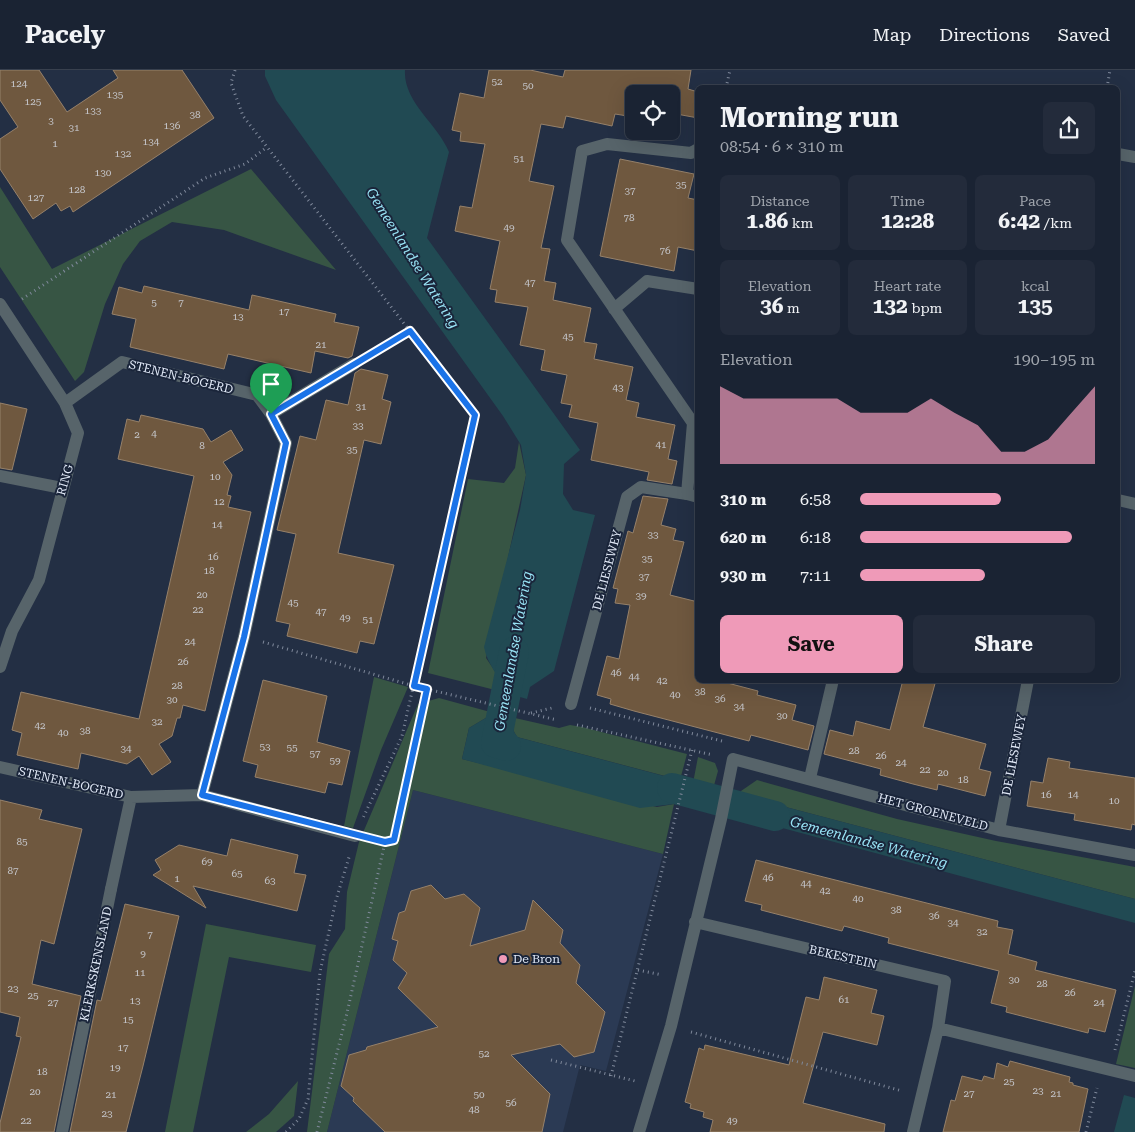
<!DOCTYPE html>
<meta charset="utf-8">
<style>
:root{--surface:#1a2333;--page:#232b3b;--text:#f1f3f6;--muted:#9fa4ac;--line:#38404e;--accent:#ef9ab8}
body{margin:0;font-family:"Roboto Serif",serif;background:var(--page);color:var(--text);height:100vh;display:flex;flex-direction:column;font-size:19px;white-space:nowrap}
*{box-sizing:border-box;margin:0}
p{font-size:16px;color:var(--muted)}
.icon{flex:none;width:28px;height:28px;fill:none;stroke:currentColor;stroke-width:2;stroke-linecap:round;stroke-linejoin:round}
.map{position:relative;flex:1;overflow:hidden}
.panel{position:absolute;left:695px;top:15px;width:425px;height:598px;display:flex;flex-direction:column;background:var(--surface);border-radius:8px;box-shadow:0 5px 20px #0002,0 0 0 1px var(--line)}
.panel>*{flex:none}
.fabs{position:absolute;left:625px;top:15px;display:grid;gap:10px}
.fabs a{display:grid;place-items:center;width:55px;height:55px;border-radius:8px;background:var(--surface);box-shadow:0 5px 20px #0002,0 0 0 1px var(--line);font-size:25px}
.pin{position:absolute;display:grid;place-items:center;width:42px;height:42px;color:#fff;margin:-51px -21px;border-radius:50% 50% 50% 0;rotate:-45deg;box-shadow:0 0 5px #0007}
.pin .icon{rotate:45deg}
.round{display:grid;place-items:center;flex:none;width:52px;height:52px;border-radius:8px;background:var(--page)}
.overview{display:flex;align-items:center;justify-content:space-between;height:85px;padding:0 25px}
h1{font-size:28px;font-weight:700;line-height:38px}
.figures{display:grid;grid-template-columns:repeat(3,1fr);gap:8px;height:85px;padding:5px 25px}
.figures div{display:grid;align-content:center;border-radius:8px;background:var(--page);text-align:center}
.figures b{font-size:21px;font-weight:700}
.figures small{font-size:14px;font-weight:400}
.figures p{font-size:14px}
.chart{height:140px;padding:10px 25px}
.chart p{display:flex;justify-content:space-between}
.chart svg{width:100%;height:90px;margin-top:5px;fill:var(--accent);opacity:.7}
.primary-button{display:flex;gap:10px;margin-top:auto;padding:10px 25px}
.primary-button a{flex:1;height:58px;border-radius:8px;background:var(--accent);color:#111;font-size:20px;font-weight:700;line-height:58px;text-align:center}
.primary-button a+a{background:var(--page);color:var(--text)}
ul{padding:0 25px;list-style:none;font-size:16px}
li{display:grid;grid-template-columns:80px 60px 1fr;align-items:center;height:38px}
li i{height:12px;border-radius:6px;background:var(--accent)}
header{display:flex;align-items:center;gap:30px;box-sizing:border-box;height:70px;padding:0 25px;background:var(--surface);border-bottom:1px solid var(--line)}
header strong{font-size:24px}
nav{display:flex;gap:28px;margin-inline-start:auto;font-size:18px}
.map>svg:first-child{display:block}
</style>
<header>
<strong>Pacely</strong>
<nav><a>Map</a><a>Directions</a><a>Saved</a></nav>
</header>
<div class="map">
<svg width="1135" height="1062" viewBox="0 0 1135 1062">
<rect width="100%" height="100%" fill="#232f44"/>
<!-- built -->
<path fill="#2b3a54" d="M 413,720 L 663,784 L 606,1001 L 580,995 L 563,1062 L 327,1062 Z"/>
<!-- green -->
<path fill="#375544" d="M 251,99 L 336,200 L 224,160 L 172,152 L 140,171 L 123,194 L 105,234 L 84,302 L 75,311 L 0,197 L 0,117 L 52,199 Z
M 519,372 L 526,405 L 486,588 L 499,607 L 503,622 L 428,603 L 468,409 L 504,413 L 515,398 Z
M 374,607 L 408,617 L 381,680 L 353,758 L 344,756 Z
M 439,628 L 494,643 L 469,658 L 462,689 L 657,737 L 674,734 L 663,784 L 413,720 L 327,1062 L 307,1062 L 329,884 L 345,859 L 347,822 L 359,772 L 418,634 Z
M 515,648 L 559,658 L 570,655 L 582,657 L 687,684 L 680,710 L 517,667 L 512,658 Z
M 698,687 L 715,693 L 718,701 L 713,719 L 693,713 Z
M 757,710 L 897,749 L 996,771 L 1135,797 L 1135,829 L 740,725 L 741,721 Z
M 206,854 L 316,875 L 311,902 L 229,887 L 193,1062 L 165,1062 Z
M 1135,916 L 1135,998 L 1116,994 Z
M 298,1011 L 294,1046 L 276,1062 L 246,1062 L 269,1044 Z"/>
<!-- water -->
<path fill="#214a53" d="M 265,0 L 405,0 C 403,32 438,54 449,82 L 427,168 L 580,380 L 564,394 L 563,424 L 573,440 L 595,445 L 554,601 L 530,617 L 527,629 L 503,622 C 499,604 487,594 484,577 L 520,440 L 526,405 L 521,375 L 503,346 L 276,30 L 265,6 Z
M 494,643 L 515,648 L 512,658 L 517,667 L 713,719 L 707,741 L 674,734 L 640,738 L 462,689 L 469,658 Z
M 740,725 L 1135,829 L 1135,853 L 738,746 L 735,745 Z
M 1124,1025 L 1135,1028 L 1135,1062 L 1114,1062 Z"/>
<g fill="none" stroke-linecap="round" stroke-linejoin="round">
<!-- canal -->
<path stroke="#214a53" stroke-width="30" d="M 506,676 L 496,673 L 514,582
M 672,718 L 775,746"/>
</g>
<!-- building -->
<path fill="#6f583f" stroke="#96816a" d="M 0,0 L 39,0 L 67,42 L 118,8 L 113,0 L 182,0 L 214,48 L 73,142 L 70,136 L 61,141 L 56,133 L 33,149 L 0,99 L 0,69 L 18,57 L 0,30 Z
M 489,0 L 530,0 L 563,7 L 565,0 L 691,0 L 688,19 L 698,22 L 698,48 L 671,43 L 671,24 L 634,24 L 634,47 L 615,44 L 612,56 L 566,46 L 563,58 L 541,54 L 529,111 L 554,116 L 541,178 L 550,179 L 544,211 L 556,213 L 553,230 L 591,238 L 584,272 L 597,274 L 594,289 L 633,297 L 626,330 L 639,333 L 636,347 L 675,355 L 668,389 L 677,391 L 672,414 L 647,410 L 649,402 L 591,390 L 598,353 L 569,347 L 572,335 L 561,333 L 567,305 L 541,300 L 545,280 L 520,275 L 528,237 L 495,232 L 497,220 L 490,219 L 500,171 L 455,161 L 460,136 L 472,138 L 485,74 L 460,71 L 461,62 L 452,60 L 460,23 L 484,28 Z
M 620,89 L 694,104 L 688,128 L 698,130 L 698,181 L 678,177 L 674,201 L 600,186 Z
M 144,216 L 249,240 L 252,225 L 336,244 L 334,252 L 359,257 L 352,286 L 348,288 L 315,281 L 311,303 L 228,284 L 224,299 L 130,277 L 136,249 L 112,244 L 119,217 L 142,223 Z
M 361,299 L 388,305 L 382,329 L 391,332 L 381,374 L 364,370 L 338,483 L 394,495 L 374,574 L 360,571 L 357,583 L 287,566 L 290,554 L 276,551 L 296,464 L 277,460 L 300,366 L 316,370 L 326,330 L 348,335 L 355,303 Z
M 0,333 L 27,339 L 12,400 L 0,398 Z
M 141,345 L 203,359 L 211,372 L 231,360 L 243,380 L 223,392 L 232,405 L 227,425 L 231,426 L 228,437 L 251,442 L 205,641 L 183,635 L 180,648 L 177,648 L 172,666 L 159,674 L 171,692 L 152,705 L 139,686 L 127,694 L 81,683 L 78,699 L 17,685 L 22,663 L 12,660 L 21,622 L 139,649 L 194,406 L 118,389 L 127,349 L 139,352 Z
M 643,426 L 668,429 L 661,455 L 676,459 L 673,470 L 684,472 L 670,525 L 698,532 L 698,610 L 716,610 L 758,621 L 757,625 L 796,635 L 792,650 L 814,656 L 808,680 L 751,665 L 749,671 L 634,641 L 610,634 L 611,629 L 597,625 L 607,586 L 619,589 L 630,535 L 615,533 L 618,519 L 613,518 L 628,461 L 633,463 Z
M 263,610 L 327,626 L 317,672 L 350,681 L 342,715 L 328,712 L 325,723 L 255,707 L 258,695 L 243,691 Z
M 903,610 L 936,610 L 923,657 L 986,674 L 979,699 L 991,702 L 985,726 L 938,714 L 937,720 L 913,714 L 880,705 L 881,699 L 824,684 L 830,660 L 853,666 L 856,651 L 890,660 Z
M 1048,688 L 1070,692 L 1069,698 L 1135,708 L 1135,755 L 1132,754 L 1131,760 L 1074,750 L 1075,744 L 1027,736 L 1031,711 L 1043,713 Z
M 0,730 L 42,740 L 39,749 L 82,759 L 54,874 L 41,870 L 32,914 L 81,926 L 54,1062 L 0,1062 L 0,1053 L 21,967 L 16,966 L 20,947 L 0,942 Z
M 231,769 L 298,785 L 294,803 L 306,805 L 297,841 L 193,816 L 206,838 L 153,805 L 161,800 L 155,790 L 179,775 L 227,786 Z
M 756,790 L 998,851 L 997,857 L 1013,860 L 1008,884 L 1037,892 L 1035,900 L 1116,920 L 1105,962 L 1089,958 L 1088,963 L 1006,942 L 1007,937 L 991,933 L 999,901 L 888,873 L 889,868 L 844,856 L 842,861 L 761,840 L 762,835 L 745,831 Z
M 431,815 L 445,829 L 464,824 L 480,838 L 470,876 L 525,860 L 533,830 L 563,860 L 560,873 L 580,895 L 576,913 L 605,942 L 594,982 L 574,987 L 560,974 L 511,985 L 550,1024 L 542,1062 L 385,1062 L 353,1031 L 354,1028 L 341,1016 L 349,985 L 366,980 L 367,977 L 438,957 L 398,918 L 407,903 L 393,890 L 398,871 L 392,869 L 399,843 L 405,841 L 411,821 Z
M 125,834 L 179,846 L 143,996 L 126,1062 L 70,1062 L 97,930 L 101,931 Z
M 824,907 L 877,920 L 871,943 L 884,946 L 877,975 L 823,962 L 803,1033 L 885,1054 L 884,1062 L 710,1062 L 713,1050 L 703,1047 L 704,1042 L 690,1038 L 691,1034 L 685,1032 L 699,978 L 704,980 L 705,975 L 789,995 L 806,927 L 819,930 Z
M 1010,991 L 1070,1007 L 1069,1012 L 1073,1013 L 1073,1015 L 1088,1019 L 1079,1062 L 943,1062 L 951,1030 L 955,1031 L 962,1006 L 982,1011 L 984,1006 L 994,1009 L 997,993 L 1008,997 Z"/>
<g fill="none" stroke-linecap="round" stroke-linejoin="round">
<!-- path -->
<path stroke="#808a9c" stroke-width="3" stroke-dasharray="1 4" stroke-linecap="butt" d="M 235,0 L 231,13 L 243,46 L 475,345 L 402,666 L 363,748
M 726,18 L 730,0
M 1107,18 L 1110,0
M 22,229 L 205,108 L 245,94 L 267,77
M 371,283 L 410,261
M 263,572 L 414,616 L 557,650
M 590,638 L 722,671
M 531,643 L 552,638
M 577,655 L 713,685
M 385,772 L 394,769 L 427,619
M 638,900 L 662,905
M 691,962 L 902,1021
M 1115,980 L 1135,901
M 551,990 L 635,1011
M 611,1006 L 692,680
M 286,1062 L 299,1049 L 308,1029 L 320,902 L 336,830 L 350,784
M 317,1062 L 347,943 L 385,772 L 373,770
M 1086,1062 L 1097,1018"/>
<!-- pedestrian -->
<path stroke="#57646a" stroke-width="12" d="M 571,634 L 627,427 L 641,417 L 687,424
M 62,1062 L 111,819"/>
<!-- minor -->
<path stroke="#57646a" stroke-width="12" d="M 698,79 L 691,83 L 607,74 L 582,81 L 567,170 L 693,353 L 687,424 L 698,427
M 1118,84 L 1135,87
M 0,234 L 65,333 L 78,363 L 39,510 L 12,561 L 0,597
M 614,239 L 647,211 L 698,219
M 271,344 L 354,294
M 0,406 L 62,418
M 1118,430 L 1135,434
M 0,697 L 131,727 L 202,725 L 244,567 L 286,373 L 271,344 L 257,325 L 122,292 L 65,333
M 810,708 L 833,610
M 202,725 L 355,766
M 999,760 L 1028,610
M 111,819 L 131,727
M 695,852 L 945,911 L 938,958 L 913,1062
M 938,958 L 1135,1006
M 639,1062 L 671,956 L 721,749 L 733,689 L 999,760 L 1135,785"/>
</g>
<g fill="none" stroke-linecap="round" stroke-linejoin="round">
<!-- route casing -->
<g stroke="#fff" stroke-width="10">
<path id="route" d="M 410,261 L 475,345 L 414,616 L 427,619 L 394,770 L 385,772 L 202,725 L 244,567 L 286,373 L 271,344 Z"/>
</g>
<!-- route -->
<use href="#route" stroke="#1a73e8" stroke-width="6"/>
</g>
<!-- markers -->
<circle fill="#ef9ab8" stroke="#1a253a" stroke-width="2" cx="503" cy="889" r="5"/>
<g text-anchor="middle" dominant-baseline="central" stroke-width="4" stroke-linejoin="round" paint-order="stroke">
<!-- number labels -->
<g font-size="10" fill="#c4c5c9">
<text x="497" y="11">52</text>
<text x="19" y="13">124</text>
<text x="528" y="15">50</text>
<text x="115" y="24">135</text>
<text x="33" y="31">125</text>
<text x="93" y="40">133</text>
<text x="195" y="44">38</text>
<text x="51" y="50">3</text>
<text x="172" y="55">136</text>
<text x="74" y="57">31</text>
<text x="151" y="71">134</text>
<text x="55" y="73">1</text>
<text x="123" y="83">132</text>
<text x="519" y="88">51</text>
<text x="103" y="102">130</text>
<text x="681" y="114">35</text>
<text x="77" y="119">128</text>
<text x="630" y="120">37</text>
<text x="36" y="127">127</text>
<text x="629" y="147">78</text>
<text x="509" y="157">49</text>
<text x="665" y="180">76</text>
<text x="530" y="212">47</text>
<text x="154" y="232">5</text>
<text x="181" y="232">7</text>
<text x="284" y="241">17</text>
<text x="238" y="246">13</text>
<text x="568" y="266">45</text>
<text x="321" y="274">21</text>
<text x="618" y="317">43</text>
<text x="361" y="336">31</text>
<text x="358" y="355">33</text>
<text x="154" y="363">4</text>
<text x="137" y="364">2</text>
<text x="661" y="374">41</text>
<text x="202" y="375">8</text>
<text x="352" y="379">35</text>
<text x="215" y="406">10</text>
<text x="219" y="431">12</text>
<text x="217" y="454">14</text>
<text x="653" y="464">33</text>
<text x="213" y="486">16</text>
<text x="647" y="488">35</text>
<text x="209" y="500">18</text>
<text x="644" y="506">37</text>
<text x="202" y="524">20</text>
<text x="641" y="525">39</text>
<text x="293" y="532">45</text>
<text x="198" y="539">22</text>
<text x="321" y="541">47</text>
<text x="345" y="547">49</text>
<text x="368" y="549">51</text>
<text x="190" y="571">24</text>
<text x="183" y="591">26</text>
<text x="616" y="602">46</text>
<text x="634" y="606">44</text>
<text x="662" y="610">42</text>
<text x="177" y="615">28</text>
<text x="700" y="621">38</text>
<text x="675" y="624">40</text>
<text x="720" y="628">36</text>
<text x="172" y="629">30</text>
<text x="739" y="636">34</text>
<text x="782" y="645">30</text>
<text x="157" y="651">32</text>
<text x="40" y="655">42</text>
<text x="85" y="660">38</text>
<text x="63" y="662">40</text>
<text x="265" y="676">53</text>
<text x="292" y="677">55</text>
<text x="126" y="678">34</text>
<text x="854" y="680">28</text>
<text x="315" y="683">57</text>
<text x="881" y="685">26</text>
<text x="335" y="690">59</text>
<text x="901" y="692">24</text>
<text x="925" y="699">22</text>
<text x="943" y="702">20</text>
<text x="963" y="709">18</text>
<text x="1046" y="724">16</text>
<text x="1073" y="724">14</text>
<text x="1114" y="730">10</text>
<text x="22" y="771">85</text>
<text x="207" y="791">69</text>
<text x="13" y="800">87</text>
<text x="237" y="803">65</text>
<text x="768" y="807">46</text>
<text x="177" y="808">1</text>
<text x="270" y="810">63</text>
<text x="806" y="813">44</text>
<text x="825" y="820">42</text>
<text x="858" y="828">40</text>
<text x="896" y="839">38</text>
<text x="934" y="845">36</text>
<text x="953" y="852">34</text>
<text x="982" y="861">32</text>
<text x="150" y="864">7</text>
<text x="143" y="883">9</text>
<text x="140" y="902">11</text>
<text x="1014" y="909">30</text>
<text x="1042" y="913">28</text>
<text x="13" y="918">23</text>
<text x="1070" y="922">26</text>
<text x="33" y="925">25</text>
<text x="844" y="929">61</text>
<text x="135" y="930">13</text>
<text x="53" y="932">27</text>
<text x="1099" y="932">24</text>
<text x="128" y="949">15</text>
<text x="123" y="977">17</text>
<text x="484" y="983">52</text>
<text x="115" y="997">19</text>
<text x="42" y="1001">18</text>
<text x="1009" y="1011">25</text>
<text x="1038" y="1020">23</text>
<text x="35" y="1021">20</text>
<text x="969" y="1023">27</text>
<text x="1056" y="1023">21</text>
<text x="111" y="1024">21</text>
<text x="479" y="1024">50</text>
<text x="511" y="1032">56</text>
<text x="474" y="1039">48</text>
<text x="107" y="1043">23</text>
<text x="26" y="1050">22</text>
<text x="732" y="1050">49</text>
</g>
<!-- street labels -->
<g font-size="12" fill="#e1e9f7" stroke="#1a253a">
<text transform="translate(181 307) rotate(14)">STENEN-BOGERD</text>
<text transform="translate(65 410) rotate(-74)">RING</text>
<text transform="translate(607 500) rotate(-75)">DE LIESEWEY</text>
<text transform="translate(1014 685) rotate(-79)">DE LIESEWEY</text>
<text transform="translate(71 713) rotate(13)">STENEN-BOGERD</text>
<text transform="translate(933 742) rotate(15)">HET GROENEVELD</text>
<text transform="translate(843 887) rotate(13)">BEKESTEIN</text>
<text transform="translate(96 894) rotate(-78)">KLERKSKENSLAND</text>
</g>
<!-- poi labels -->
<g font-size="12" fill="#e1e9f7" stroke="#1a253a" text-anchor="start">
<text x="513" y="889">De Bron</text>
</g>
<!-- water labels -->
<g font-size="14" font-style="italic" fill="#99e4f6" stroke="#1a253a">
<text transform="translate(413 188) rotate(58)">Gemeenlandse Watering</text>
<text transform="translate(513 581) rotate(-80)">Gemeenlandse Watering</text>
<text transform="translate(869 772) rotate(15)">Gemeenlandse Watering</text>
</g>
</g>
</svg>
<div class="fabs">
<a><svg class="icon" aria-label="locate" viewBox="0 0 24 24"><circle cx="12" cy="12" r="6"/><path d="M12 2v4M12 18v4M2 12h4M18 12h4"/></svg></a>
</div>
<div class="pin" style="left:271px;top:344px;background:#1e9e55"><svg class="icon" aria-label="arrive" viewBox="0 0 24 24"><path d="M6 21V4h12l-3 4 3 4H6"/></svg></div>
<section class="panel">
<div class="overview"><div><h1>Morning run</h1><p>08:54 · 6 × 310 m</p></div><a class="round"><svg class="icon" aria-label="share" viewBox="0 0 24 24"><path d="M12 15V3M7 8l5-5 5 5M5 13v7h14v-7"/></svg></a></div>
<div class="figures">
<div><p>Distance</p><b>1.86<small> km</small></b></div>
<div><p>Time</p><b>12:28</b></div>
<div><p>Pace</p><b>6:42<small> /km</small></b></div>
</div>
<div class="figures">
<div><p>Elevation</p><b>36<small> m</small></b></div>
<div><p>Heart rate</p><b>132<small> bpm</small></b></div>
<div><p>kcal</p><b>135</b></div>
</div>
<div class="chart"><p><span>Elevation</span>190–195 m</p>
<svg viewBox="0 0 160 44" preserveAspectRatio="none"><path d="M0 44V6L10 12L20 12L30 12L40 12L50 12L60 19L70 19L80 19L90 12L100 19L110 25L120 38L130 38L140 32L150 19L160 6V44z"/></svg>
</div>
<ul>
<li><b>310 m</b>6:58<i style="width:60%"></i></li>
<li><b>620 m</b>6:18<i style="width:90%"></i></li>
<li><b>930 m</b>7:11<i style="width:53%"></i></li>
</ul>
<div class="primary-button"><a>Save</a><a>Share</a></div>
</section>
</div>
